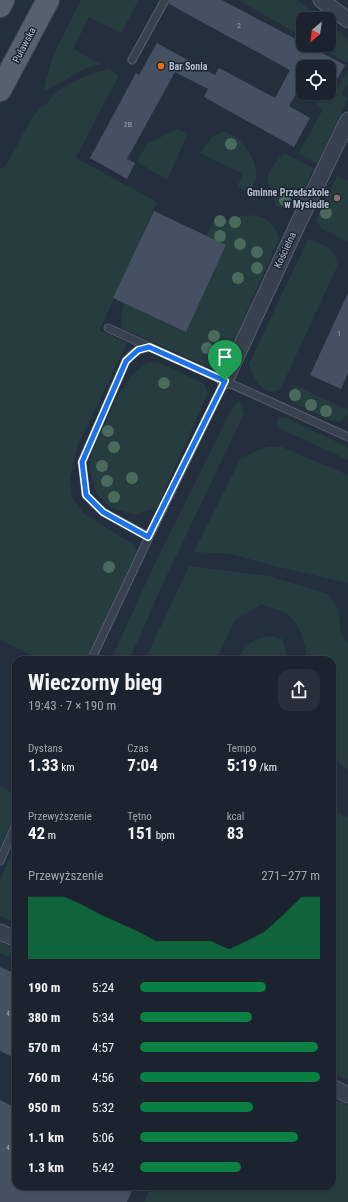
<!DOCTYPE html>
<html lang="pl">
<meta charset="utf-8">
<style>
:root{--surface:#1b232e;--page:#282f3a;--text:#f1f3f6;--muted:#a0a4aa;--line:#39404a;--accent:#0b8043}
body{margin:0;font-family:"Roboto Condensed",sans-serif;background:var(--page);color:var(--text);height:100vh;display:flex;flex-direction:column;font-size:15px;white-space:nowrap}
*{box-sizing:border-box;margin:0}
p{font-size:13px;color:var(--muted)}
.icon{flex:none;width:22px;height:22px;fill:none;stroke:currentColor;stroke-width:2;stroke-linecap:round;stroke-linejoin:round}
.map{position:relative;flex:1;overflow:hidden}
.side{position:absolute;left:12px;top:656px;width:324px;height:534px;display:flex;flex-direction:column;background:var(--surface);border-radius:12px;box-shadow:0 1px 3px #0004,0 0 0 1px var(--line)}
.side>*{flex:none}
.needle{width:26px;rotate:209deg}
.tools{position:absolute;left:296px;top:12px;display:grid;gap:8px}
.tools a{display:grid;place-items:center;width:40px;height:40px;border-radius:8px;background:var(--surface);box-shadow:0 1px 3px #0004,0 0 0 1px var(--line);font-size:20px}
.pin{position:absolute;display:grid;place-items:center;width:34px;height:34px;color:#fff;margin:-41px -17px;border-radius:50% 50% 50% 0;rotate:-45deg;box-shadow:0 0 4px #0007}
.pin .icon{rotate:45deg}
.round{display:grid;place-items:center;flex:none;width:42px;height:42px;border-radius:12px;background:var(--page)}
.overview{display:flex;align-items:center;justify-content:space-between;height:68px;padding:0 16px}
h1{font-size:22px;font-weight:700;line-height:30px}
.metrics{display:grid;grid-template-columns:repeat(3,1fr);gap:6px;height:68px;padding:4px 16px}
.metrics div{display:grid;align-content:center}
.metrics b{font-size:17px;font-weight:700}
.metrics small{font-size:11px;font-weight:400}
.metrics p{font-size:11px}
.chart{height:112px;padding:8px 16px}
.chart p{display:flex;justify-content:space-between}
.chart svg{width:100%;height:72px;margin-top:4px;fill:var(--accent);opacity:.7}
ul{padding:0 16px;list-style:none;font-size:13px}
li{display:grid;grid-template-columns:64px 48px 1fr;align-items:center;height:30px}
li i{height:10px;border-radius:5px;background:var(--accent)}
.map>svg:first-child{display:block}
</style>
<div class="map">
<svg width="348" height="1202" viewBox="0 0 348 1202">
<rect width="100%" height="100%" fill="#242f3e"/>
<!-- green -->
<path fill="#263c3f" d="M 81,0 L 139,0 L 121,33 L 89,17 L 73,49 L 101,64 L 86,68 L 47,90 L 44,89 L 54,53 Z
M 238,0 L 297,0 L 322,19 L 303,19 L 303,37 Z
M 329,24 L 340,32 L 348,41 L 348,63 L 316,45 L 329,45 Z
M 108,69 L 119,75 L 76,158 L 157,202 L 100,330 L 127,343 L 77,447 L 70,478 L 72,497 L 83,513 L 129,542 L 135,546 L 137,551 L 86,660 L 41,660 L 0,640 L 0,168 L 5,167 L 32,118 L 40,107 L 46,105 C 56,86 88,74 108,69 Z
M 348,70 L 348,82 L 342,94 L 348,98 L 317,164 L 299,153 L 323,109 L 309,98 L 311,93 L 324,93 L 332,97 Z
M 177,129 L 188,134 L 167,180 L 137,162 L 147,144 Z
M 224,131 C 229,134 236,137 240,141 C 253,154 265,179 248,192 L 239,188 L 238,185 L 243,174 L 200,153 L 213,136 Z
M 284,153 L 313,168 C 310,175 300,202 295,205 C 290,210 283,209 277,206 L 267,179 C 269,169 277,160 284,153 Z
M 337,176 L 348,181 L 348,242 L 322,229 L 316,220 Z
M 217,215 C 220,216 225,219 229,220 C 233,220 237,217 241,216 C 260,213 275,220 279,239 L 221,369 L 217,371 L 122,328 L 121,320 L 124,303 L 186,332 L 226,245 L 206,236 Z
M 308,239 C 322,244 338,248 337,267 L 280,390 C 261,397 254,378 249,364 Z
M 158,362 L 204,384 L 208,393 L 157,508 L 134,514 L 111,508 L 96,493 L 89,468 L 92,452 L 118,395 L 133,374 L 147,363 Z
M 294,385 L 348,410 L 348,414 L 341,421 L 332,421 L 292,402 L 290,393 Z
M 239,401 L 244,414 L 167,575 L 129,660 L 111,660 L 154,565 L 232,408 Z
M 278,417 L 286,418 L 348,447 L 348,460 L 276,427 Z
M 268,447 L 282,447 L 348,475 L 348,583 L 274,566 L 231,554 L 194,552 L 240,460 L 253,452 Z
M 189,566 L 269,576 L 328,594 L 338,609 L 341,634 L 348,644 L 348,771 L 332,756 L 332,660 L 307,660 C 306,644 300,622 285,613 C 278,609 269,607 261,604 L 235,620 L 216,660 L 145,660 Z
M 272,636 L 282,639 L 289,660 L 236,660 C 248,644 252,638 272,636 Z
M 0,786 L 16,795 L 16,811 L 0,847 Z
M 332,810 L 348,818 L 348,1080 L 332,1073 Z
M 16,843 L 16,923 L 0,916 L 0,880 Z
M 0,942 L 16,950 L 16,960 L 0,953 Z
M 332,1098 L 348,1105 L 348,1202 L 144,1202 L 152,1186 L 332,1186 Z"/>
<!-- building -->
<path fill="#455162" d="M 170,0 L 222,0 L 303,43 L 303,45 L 307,45 L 345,65 L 330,92 L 329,91 L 329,67 L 303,67 L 303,82 L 289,106 L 310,118 L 294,147 L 204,97 L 208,89 L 175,72 L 127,159 L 135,163 L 127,179 L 90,158 L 136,73 L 139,75 L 157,43 L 215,75 L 219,68 L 275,98 L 290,70 L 169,4 Z
M 154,211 L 226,245 L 186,332 L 113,298 Z
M 348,293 L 348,373 L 341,389 L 310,375 Z
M 0,967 L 16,974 L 16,1059 L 0,1051 Z
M 0,1100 L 16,1108 L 16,1186 L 134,1186 L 127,1202 L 0,1202 Z"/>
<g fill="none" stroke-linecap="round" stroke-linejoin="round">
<!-- service casing -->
<g stroke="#565f6c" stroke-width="9">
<path id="service" d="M 132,60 L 165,0
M 108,328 L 348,437
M 149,537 L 103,512 L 86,495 L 82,462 L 126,361 C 133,352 139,349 149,347
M 91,660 L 149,537 L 225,381
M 0,861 L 16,824"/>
</g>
<!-- minor casing -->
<g stroke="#565f6c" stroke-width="17">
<path id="minor" d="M 321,0 L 348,20
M 225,381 L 297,226 L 348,120
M 0,932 L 16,939
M 332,1087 L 348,1095"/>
</g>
<!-- primary casing -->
<g stroke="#414a57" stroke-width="24">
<path id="primary" d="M 0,6 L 3,0
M 0,90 L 48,0"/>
</g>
<!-- service -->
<use href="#service" stroke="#38414e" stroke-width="7"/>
<!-- minor -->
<use href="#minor" stroke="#38414e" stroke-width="15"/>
<!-- primary -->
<use href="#primary" stroke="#56606e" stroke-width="22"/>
</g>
<!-- trees -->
<g fill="#4b6a5d">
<circle cx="231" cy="144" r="6"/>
<circle cx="285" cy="200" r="6"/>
<circle cx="326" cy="213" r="6"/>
<circle cx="220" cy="221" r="6"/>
<circle cx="235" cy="222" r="6"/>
<circle cx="220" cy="236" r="6"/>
<circle cx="240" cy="244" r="6"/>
<circle cx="257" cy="252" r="6"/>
<circle cx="257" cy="268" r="6"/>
<circle cx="238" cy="278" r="6"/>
<circle cx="214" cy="336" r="6"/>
<circle cx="207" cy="348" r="6"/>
<circle cx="164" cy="383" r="6"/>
<circle cx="295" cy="395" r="6"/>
<circle cx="311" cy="405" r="6"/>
<circle cx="326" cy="411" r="6"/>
<circle cx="108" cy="431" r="6"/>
<circle cx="114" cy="447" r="6"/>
<circle cx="102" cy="466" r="6"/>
<circle cx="132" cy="478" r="6"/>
<circle cx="107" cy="481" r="6"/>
<circle cx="114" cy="497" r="6"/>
<circle cx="109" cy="567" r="6"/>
</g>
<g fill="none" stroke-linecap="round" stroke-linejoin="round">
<!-- route casing -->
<g stroke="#fff" stroke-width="8">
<path id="route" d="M 149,347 L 225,381 L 148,537 L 103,512 L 86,495 L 82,462 L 126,361 L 138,350 Z"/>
</g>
<!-- route -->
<use href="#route" stroke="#1a73e8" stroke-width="5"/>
</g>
<!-- markers -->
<circle fill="#e8710a" stroke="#1d2633" stroke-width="1.5" cx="161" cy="66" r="4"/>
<circle fill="#8d6e63" stroke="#1d2633" stroke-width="1.5" cx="337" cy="198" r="4"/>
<g text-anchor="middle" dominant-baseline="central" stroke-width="3" stroke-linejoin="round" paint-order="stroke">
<!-- number labels -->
<g font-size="8" fill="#98a1af">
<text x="239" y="25">2</text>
<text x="128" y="124">2B</text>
<text x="339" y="333">1</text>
<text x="8" y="1013">4</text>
<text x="8" y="1147">4</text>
</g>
<!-- street labels -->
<g font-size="10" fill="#b4bcc9" stroke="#1d2633">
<text transform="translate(24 45) rotate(-62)">Puławska</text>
<text transform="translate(285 250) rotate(-65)">Kościelna</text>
</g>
<!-- poi labels -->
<g font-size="10" font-weight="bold" fill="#b4bcc9" stroke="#1d2633" text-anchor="start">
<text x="169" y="66">Bar Sonia</text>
<text x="329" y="192" text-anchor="end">Gminne Przedszkole<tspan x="329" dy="12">w Mysiadle</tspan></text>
</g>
</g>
</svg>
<div class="tools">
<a><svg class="needle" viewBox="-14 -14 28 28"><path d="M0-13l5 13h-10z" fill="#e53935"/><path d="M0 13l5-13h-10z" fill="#a0a4aa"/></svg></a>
<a><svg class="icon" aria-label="locate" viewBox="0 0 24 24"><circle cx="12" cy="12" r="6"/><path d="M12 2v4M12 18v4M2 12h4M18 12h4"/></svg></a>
</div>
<div class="pin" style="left:225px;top:381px;background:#1e9e55"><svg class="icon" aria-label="arrive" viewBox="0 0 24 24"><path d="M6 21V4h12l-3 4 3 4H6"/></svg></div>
<section class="side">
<div class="overview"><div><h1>Wieczorny bieg</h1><p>19:43 · 7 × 190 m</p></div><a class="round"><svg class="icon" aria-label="share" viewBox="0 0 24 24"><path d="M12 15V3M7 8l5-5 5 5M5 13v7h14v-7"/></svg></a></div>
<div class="metrics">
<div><p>Dystans</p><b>1.33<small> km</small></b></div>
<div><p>Czas</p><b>7:04</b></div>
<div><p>Tempo</p><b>5:19<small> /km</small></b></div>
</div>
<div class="metrics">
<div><p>Przewyższenie</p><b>42<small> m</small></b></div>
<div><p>Tętno</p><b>151<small> bpm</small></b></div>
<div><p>kcal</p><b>83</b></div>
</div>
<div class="chart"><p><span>Przewyższenie</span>271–277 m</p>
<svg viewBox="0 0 160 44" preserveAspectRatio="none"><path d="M0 44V6L10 6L20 6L30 11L40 17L50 22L60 27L70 33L80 33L90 33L100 33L110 38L120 33L130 27L140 17L150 6L160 6V44z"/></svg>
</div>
<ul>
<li><b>190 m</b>5:24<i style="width:70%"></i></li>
<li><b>380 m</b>5:34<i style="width:62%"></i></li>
<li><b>570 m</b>4:57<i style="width:99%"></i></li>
<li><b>760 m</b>4:56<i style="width:100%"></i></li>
<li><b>950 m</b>5:32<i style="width:63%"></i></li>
<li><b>1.1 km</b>5:06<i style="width:88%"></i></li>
<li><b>1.3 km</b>5:42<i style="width:56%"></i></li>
</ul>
</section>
</div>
